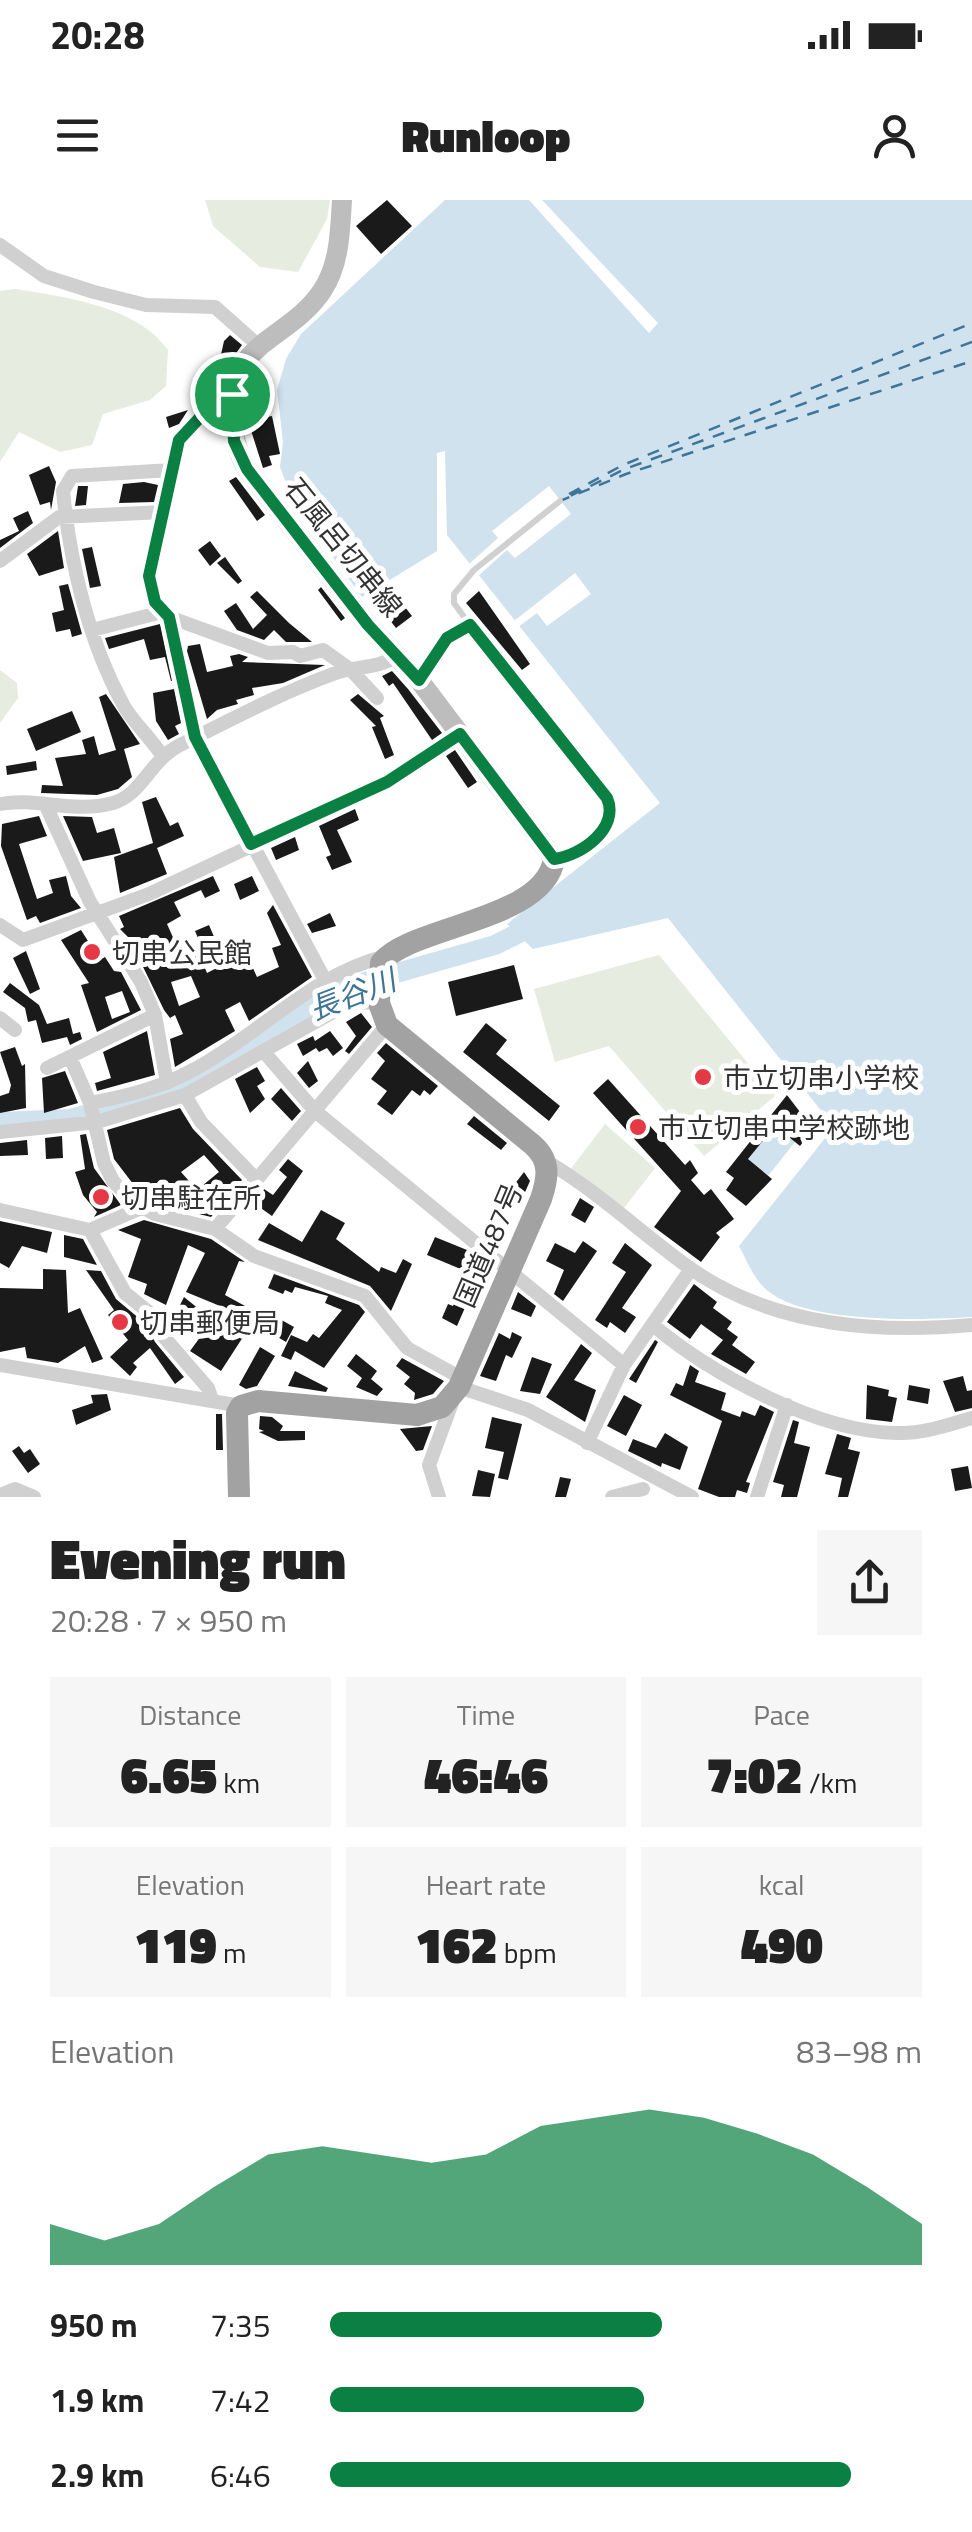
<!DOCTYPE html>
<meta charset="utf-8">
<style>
:root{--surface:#fff;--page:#f6f6f6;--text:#222;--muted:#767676;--accent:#0b8043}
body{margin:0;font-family:"Titillium Web","Noto Sans JP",sans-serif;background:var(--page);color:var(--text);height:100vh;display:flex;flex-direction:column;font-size:38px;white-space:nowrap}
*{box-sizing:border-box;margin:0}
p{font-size:32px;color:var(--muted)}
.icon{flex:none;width:55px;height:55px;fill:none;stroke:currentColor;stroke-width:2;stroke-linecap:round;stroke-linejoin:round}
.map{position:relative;height:1297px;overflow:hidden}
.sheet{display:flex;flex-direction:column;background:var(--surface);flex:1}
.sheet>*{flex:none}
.pin{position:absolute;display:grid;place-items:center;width:85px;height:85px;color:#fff;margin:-42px;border:5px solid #fff;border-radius:50%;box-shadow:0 2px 10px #0007}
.round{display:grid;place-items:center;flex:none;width:105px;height:105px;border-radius:0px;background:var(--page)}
.summary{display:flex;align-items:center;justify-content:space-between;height:170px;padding:0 50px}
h1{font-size:55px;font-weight:800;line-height:75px}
.stats{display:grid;grid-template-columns:repeat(3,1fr);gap:15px;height:170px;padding:10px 50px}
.stats div{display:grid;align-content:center;border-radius:0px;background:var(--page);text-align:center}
.stats b{font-size:50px;font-weight:800}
.stats small{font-size:28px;font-weight:400}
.stats p{font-size:28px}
.chart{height:280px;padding:20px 50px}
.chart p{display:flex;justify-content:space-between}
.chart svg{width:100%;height:180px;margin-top:10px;fill:var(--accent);opacity:.7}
ul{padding:0 50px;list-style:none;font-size:32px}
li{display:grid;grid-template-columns:160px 120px 1fr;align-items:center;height:75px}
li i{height:25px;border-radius:12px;background:var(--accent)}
.status{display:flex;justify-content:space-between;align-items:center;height:70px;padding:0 50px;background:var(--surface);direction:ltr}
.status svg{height:28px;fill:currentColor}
header{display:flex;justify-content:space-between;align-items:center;height:130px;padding:0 50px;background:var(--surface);font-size:45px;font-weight:800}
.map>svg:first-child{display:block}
</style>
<div class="status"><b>20:28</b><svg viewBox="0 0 49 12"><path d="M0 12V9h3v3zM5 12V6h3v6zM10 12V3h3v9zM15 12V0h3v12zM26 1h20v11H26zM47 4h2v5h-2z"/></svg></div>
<header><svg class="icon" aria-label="menu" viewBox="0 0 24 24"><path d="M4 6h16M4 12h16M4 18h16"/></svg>Runloop<svg class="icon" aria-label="person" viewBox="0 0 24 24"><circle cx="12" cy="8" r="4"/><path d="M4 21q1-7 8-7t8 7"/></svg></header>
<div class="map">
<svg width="972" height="1297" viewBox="0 0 972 1297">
<rect width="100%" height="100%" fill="#fff"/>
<!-- green -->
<path fill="#e6ecdf" d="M 205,0 L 330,0 L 327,19 L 298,72 L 260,67 L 213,26 Z
M 15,89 C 65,97 137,106 168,150 L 166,186 L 150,200 L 103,214 L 92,245 L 60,252 L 19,232 L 0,262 L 0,91 Z
M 0,470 L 17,483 L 18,498 L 0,523 Z
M 659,755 L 775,896 L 704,956 L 609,846 L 555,862 L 534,789 Z
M 605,924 L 655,968 L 621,1012 L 569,971 Z"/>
<!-- water -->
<path fill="#cfe2ee" d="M 445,0 L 972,0 L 972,1117 C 922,1120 808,1124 768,1091 C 754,1080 747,1061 739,1046 L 834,927 L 668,718 L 533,749 L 507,724 L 660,603 L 447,335 L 445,251 L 437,253 L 437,351 L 362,397 L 294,304 L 280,267 L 283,242 L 277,190 L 286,159 L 301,134 Z
M 775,926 L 795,942 L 768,976 L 748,959 Z"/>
<!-- pier -->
<path fill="#fff" d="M 529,0 L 542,0 L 658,123 L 649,133 Z
M 549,286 L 571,314 L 515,358 L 507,350 L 478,376 L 469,364 L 498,338 L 492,331 Z
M 575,373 L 591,394 L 547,426 L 537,413 L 518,427 L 514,421 Z"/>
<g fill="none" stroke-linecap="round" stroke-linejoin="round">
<!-- river -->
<path stroke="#cfe2ee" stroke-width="20" d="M 0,922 L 70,919 L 151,898 L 185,886 L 318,801 L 351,786 L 495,745 L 539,723"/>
<!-- ferry -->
<path stroke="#3f7597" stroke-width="2.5" stroke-dasharray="12 10" stroke-linecap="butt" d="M 972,142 L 625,269 L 560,301 L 626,274 L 972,161
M 569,294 L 623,265 L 972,123"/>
</g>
<!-- building -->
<path fill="#1a1a1a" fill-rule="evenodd" d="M 387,0 L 412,26 L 381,54 L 356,26 Z
M 230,135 L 242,145 L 215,182 L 224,141 Z
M 188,210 L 179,224 L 169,228 L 166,217 Z
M 272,216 L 280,254 L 269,256 L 272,265 L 263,268 L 248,221 Z
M 49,266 L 56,282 L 51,310 L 50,302 L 40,305 L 29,275 Z
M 236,277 L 265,315 L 257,321 L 229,281 Z
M 144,282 L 158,285 L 154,302 L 119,303 L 123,284 Z
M 78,286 L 88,286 L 86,305 L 75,306 Z
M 28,311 L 33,323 L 0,348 L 0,340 L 19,331 L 13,318 Z
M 58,331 L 64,368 L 39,376 L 27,354 Z
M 210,341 L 221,356 L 210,366 L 198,350 Z
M 92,347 L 101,386 L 90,388 L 82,349 Z
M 225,357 L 242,381 L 238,384 L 217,363 Z
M 68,384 L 82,434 L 72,437 L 70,429 L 56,432 L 52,413 L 64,410 L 59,386 Z
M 321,387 L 345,418 L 341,421 L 318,390 Z
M 257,391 L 289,423 L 312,442 L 286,442 L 274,430 L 264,440 L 237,430 L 224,411 L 236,403 L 253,429 L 267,415 L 250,397 Z
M 479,391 L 530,464 L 522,470 L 466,403 Z
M 401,402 L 412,416 L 396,428 L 385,414 Z
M 160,424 L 172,481 L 171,481 L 165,457 L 150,460 L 144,439 L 109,449 L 105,438 Z
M 200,444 L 207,472 L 233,466 L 230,456 L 239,454 L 248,457 L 242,462 L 325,465 L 283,483 L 252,488 L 254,495 L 236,500 L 238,504 L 217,510 L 207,519 L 187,451 L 188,446 Z
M 392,471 L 408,489 L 442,533 L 432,540 L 393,483 L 389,486 L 382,476 Z
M 174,489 L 181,523 L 175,526 L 179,534 L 168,540 L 156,521 L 153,493 Z
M 106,494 L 140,544 L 124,549 L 132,577 L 118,589 L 97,595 L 41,593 L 42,585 L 63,586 L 55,558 L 86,554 L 82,540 L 94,536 L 99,555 L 116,550 L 99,497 Z
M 358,494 L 384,516 L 380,518 L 394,555 L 385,559 L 372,527 L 376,526 L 350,500 Z
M 72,511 L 81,532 L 36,551 L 27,529 Z
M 455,550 L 477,582 L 468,588 L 446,556 Z
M 36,561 L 37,570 L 7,575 L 6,566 Z
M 156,597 L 170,626 L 178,622 L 184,636 L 157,648 L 167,674 L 120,693 L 114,657 L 153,643 L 142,602 Z
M 355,609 L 359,620 L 337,630 L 352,662 L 332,670 L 326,657 L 331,655 L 319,626 Z
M 39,616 L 47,636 L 19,644 L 37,699 L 53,693 L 49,680 L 66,676 L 71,696 L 81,708 L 40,723 L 36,716 L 27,720 L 1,646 L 2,624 Z
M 63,616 L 92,617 L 97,633 L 114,628 L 121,653 L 83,661 Z
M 295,637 L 299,650 L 276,660 L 271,648 Z
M 213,676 L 220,691 L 205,698 L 201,690 L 174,702 L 181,716 L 167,724 L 180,753 L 196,747 L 207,773 L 246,753 L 257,777 L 279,767 L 272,748 L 281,745 L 267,713 L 273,705 L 312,777 L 249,821 L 240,802 L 225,810 L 235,831 L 175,867 L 170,839 L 183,834 L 175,815 L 170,818 L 164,810 L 129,738 L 120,729 L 124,727 L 119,716 ZM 191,776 L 200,797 L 179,806 L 171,782 Z
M 252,676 L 259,691 L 240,700 L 234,684 Z
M 330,713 L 336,726 L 312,733 L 307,724 Z
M 209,725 L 215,739 L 201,745 L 195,731 Z
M 81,730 L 100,760 L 105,757 L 114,771 L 121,772 L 141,810 L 97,832 L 81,785 L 89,783 L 61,740 ZM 122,791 L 130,812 L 112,819 L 105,797 Z
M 26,751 L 40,789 L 30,794 L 13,758 Z
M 514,765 L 523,799 L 456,816 L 448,782 Z
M 10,783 L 39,805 L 47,824 L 69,818 L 73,834 L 80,832 L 82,839 L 70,845 L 67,837 L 42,843 L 36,820 L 28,822 L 25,808 L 3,792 Z
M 361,813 L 372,827 L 349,854 L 345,851 L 356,836 L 346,822 Z
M 486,823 L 507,840 L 496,854 L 560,906 L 549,921 L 463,852 Z
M 147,831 L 155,875 L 97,891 L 95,883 L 111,878 L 103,852 Z
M 330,831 L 343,848 L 333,856 L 327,848 L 319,852 L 316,848 L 303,856 L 297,844 L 313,836 L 315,841 Z
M 386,843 L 438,886 L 430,895 L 424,890 L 420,896 L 412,890 L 392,915 L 377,904 L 387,891 L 371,879 L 385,861 L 377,853 Z
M 15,847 L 22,866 L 25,864 L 26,908 L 0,913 L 0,896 L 9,893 L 11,885 L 0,852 Z
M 308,861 L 318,881 L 309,888 L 297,873 Z
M 257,867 L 265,881 L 257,886 L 265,899 L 250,913 L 235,879 Z
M 65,871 L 78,903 L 44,913 L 42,878 Z
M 608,879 L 685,965 L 690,960 L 698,973 L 691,980 L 704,995 L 711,989 L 734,1019 L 716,1033 L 720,1037 L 701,1062 L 654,1027 L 681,991 L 593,893 Z
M 281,888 L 301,911 L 292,921 L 271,899 Z
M 787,895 L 813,929 L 800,946 L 775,926 L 748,959 L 772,979 L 746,1006 L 726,990 L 734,978 L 726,972 Z
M 180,908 L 193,929 L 242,980 L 211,1017 L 159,1004 L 140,993 L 114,959 L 107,930 ZM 204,955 L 219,972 L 197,990 L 181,972 Z
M 474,916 L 507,943 L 501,950 L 467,924 Z
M 86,934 L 94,968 L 121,1005 L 94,1017 L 97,1012 L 83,995 L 75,972 L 85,969 L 80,935 Z
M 62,936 L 63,958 L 46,959 L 45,938 Z
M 27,940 L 28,955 L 0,956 L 0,943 Z
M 288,959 L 303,971 L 272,1016 L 255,1004 L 264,989 L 273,995 L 287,977 L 279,970 Z
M 524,972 L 530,981 L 518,1008 L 504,998 Z
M 580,998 L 594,1007 L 585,1023 L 571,1015 Z
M 321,1010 L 345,1023 L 336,1039 L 379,1072 L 381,1067 L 396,1073 L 403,1059 L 412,1064 L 391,1111 L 370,1086 L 258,1040 L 269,1023 L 302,1042 Z
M 144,1020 L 211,1039 L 245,1062 L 239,1061 L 225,1095 L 276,1123 L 278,1118 L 294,1127 L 286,1142 L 237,1113 L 186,1092 L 205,1053 L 188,1045 L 166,1105 L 144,1094 L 147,1084 L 128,1077 L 141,1039 L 118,1030 Z
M 0,1021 L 52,1032 L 47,1053 L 22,1046 L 9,1068 L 0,1063 Z
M 64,1035 L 83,1039 L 97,1065 L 64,1057 Z
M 435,1037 L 467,1050 L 466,1055 L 484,1064 L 457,1126 L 442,1118 L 448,1104 L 453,1106 L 465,1077 L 463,1070 L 427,1055 Z
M 583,1041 L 597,1051 L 563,1101 L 554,1094 L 564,1070 L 546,1061 L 555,1043 L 575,1053 Z
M 625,1043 L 652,1065 L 622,1108 L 636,1117 L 625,1133 L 610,1122 L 607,1128 L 595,1120 L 626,1072 L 612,1063 Z
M 43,1069 L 66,1070 L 68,1113 L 80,1108 L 103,1159 L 92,1163 L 85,1146 L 58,1163 L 27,1158 L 25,1147 L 0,1152 L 0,1088 L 43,1089 Z
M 86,1070 L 101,1071 L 116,1099 L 147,1125 L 155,1142 L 184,1177 L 175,1184 L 150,1148 L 133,1163 L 137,1167 L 130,1176 L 110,1157 L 128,1140 L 108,1115 L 114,1110 Z
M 274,1074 L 359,1105 L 365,1112 L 324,1168 L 295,1151 L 291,1160 L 281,1156 L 291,1135 L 307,1142 L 313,1134 L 319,1138 L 342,1110 L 325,1103 L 328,1096 L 295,1087 L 292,1093 L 285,1090 L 283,1094 L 268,1088 Z
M 694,1084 L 717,1102 L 713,1108 L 732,1122 L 727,1129 L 738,1137 L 732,1145 L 755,1162 L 746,1174 L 711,1154 L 723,1140 L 701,1124 L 690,1139 L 667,1122 Z
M 518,1092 L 536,1106 L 531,1117 L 511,1109 Z
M 184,1097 L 226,1131 L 243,1137 L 221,1171 L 190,1151 L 201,1136 L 184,1122 L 175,1134 L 172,1130 L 170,1125 Z
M 512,1132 L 522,1137 L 512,1158 L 506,1155 L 496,1181 L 480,1176 L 499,1133 L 510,1139 Z
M 655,1140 L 658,1142 L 636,1183 L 629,1179 Z
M 581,1144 L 592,1153 L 574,1180 L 596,1190 L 585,1222 L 546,1197 Z
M 260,1147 L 275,1156 L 257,1186 L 246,1189 L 239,1185 Z
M 356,1154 L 377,1171 L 371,1179 L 383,1189 L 377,1196 L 356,1187 L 362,1178 L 347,1166 Z
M 532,1157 L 552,1164 L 540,1194 L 520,1191 Z
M 402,1158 L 444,1181 L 433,1194 L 414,1200 L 415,1193 L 404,1184 L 410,1177 L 396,1166 Z
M 690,1165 L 699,1171 L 695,1182 L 726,1193 L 721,1210 L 740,1217 L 742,1211 L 755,1216 L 760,1205 L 774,1212 L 746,1282 L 750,1283 L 747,1293 L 737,1290 L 735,1297 L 719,1297 L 698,1289 L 722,1221 L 670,1195 L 676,1183 L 683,1186 Z
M 295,1171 L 328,1188 L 326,1192 L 288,1186 Z
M 963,1176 L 967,1191 L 972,1190 L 972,1208 L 955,1212 L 943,1181 Z
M 867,1185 L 889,1190 L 888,1196 L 897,1198 L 892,1222 L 866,1219 Z
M 909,1185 L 930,1189 L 928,1204 L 907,1200 Z
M 107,1194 L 111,1210 L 76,1225 L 72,1210 L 93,1203 L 91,1195 Z
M 624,1195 L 642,1205 L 626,1236 L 607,1226 Z
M 216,1214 L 222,1214 L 223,1250 L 216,1250 Z
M 260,1216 L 272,1217 L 283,1226 L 280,1231 L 305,1231 L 305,1240 L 278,1241 L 259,1232 L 264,1231 L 259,1229 Z
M 492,1217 L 522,1224 L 508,1280 L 498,1278 L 504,1252 L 485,1248 Z
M 793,1220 L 799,1222 L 794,1243 L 810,1247 L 797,1297 L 781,1297 L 784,1285 L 773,1282 Z
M 432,1226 L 423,1250 L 416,1251 L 400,1229 Z
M 665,1233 L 688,1247 L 680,1270 L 662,1263 L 661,1267 L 628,1251 L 633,1239 L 656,1248 Z
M 837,1234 L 851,1238 L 848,1249 L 860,1252 L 848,1297 L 838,1297 L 842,1278 L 825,1274 Z
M 19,1246 L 24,1253 L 30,1249 L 40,1264 L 28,1273 L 12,1251 Z
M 968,1266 L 972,1288 L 955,1291 L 951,1269 Z
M 478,1270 L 495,1274 L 490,1297 L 472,1296 Z
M 560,1277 L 571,1279 L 566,1297 L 555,1297 Z"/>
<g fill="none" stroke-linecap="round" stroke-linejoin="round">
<!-- service -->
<path stroke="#d0d0d0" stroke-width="6" d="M 421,477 L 447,438 L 470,425
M 558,659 L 567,658 L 608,627 L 611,608 L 470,425 L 454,403 L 454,394 L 474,370 L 560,301"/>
<!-- minor -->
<path stroke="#d0d0d0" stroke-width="14" d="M 0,45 L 44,76 L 94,92 L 146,105 L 215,107 L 259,146
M 232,194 L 218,198 L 179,240 L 149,376 L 151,390 L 169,417 L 268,453 L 293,452 L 300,456 L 323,450 L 351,470 L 377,498
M 0,361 L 59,317 L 163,312
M 169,417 L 195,537 L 325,780
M 92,430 L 162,412
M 161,554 C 150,537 132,521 124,506 C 89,443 70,363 63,291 L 72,276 L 172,270
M 0,604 C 36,597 74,614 113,603 C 143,594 149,561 180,545 C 230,520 281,493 333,474 C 356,465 377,470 398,455
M 47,608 L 90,702 L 141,782 L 155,815 L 167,883
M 0,725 L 23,740 L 149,694 L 387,582 L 460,534
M 386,756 C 312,774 259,835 193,870 C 160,888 127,896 90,903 L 104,963 L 113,981 L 133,1002 L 155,1014 L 215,1029 L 254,1056 L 365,1096 L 407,1148 L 463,1179
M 0,818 L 15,830
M 264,852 L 315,911 L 624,1165
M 70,857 L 90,903
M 47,868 L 155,815
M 185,895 L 201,922 L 257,980
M 0,932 L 97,922 L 185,895 L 351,802 L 379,803
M 546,961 C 596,990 640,1032 687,1066 C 768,1125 875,1134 972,1125
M 0,1010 L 90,1030 L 141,1008
M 215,1029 L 387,825
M 90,1030 L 125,1093 L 156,1118 L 163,1136 L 208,1188 L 211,1197
M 654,1126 C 713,1175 818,1232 897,1233 C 923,1234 948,1225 972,1218
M 0,1165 L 241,1206
M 459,1187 L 528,1210 L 692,1297
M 587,1243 L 624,1165 L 691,1069
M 0,1295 L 15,1289 L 34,1297
M 439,1297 L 429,1265 L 453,1200
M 612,1297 L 643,1289
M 757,1297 L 787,1205"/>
<!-- secondary -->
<path stroke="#bdbdbd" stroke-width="20" d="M 342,0 C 340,31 340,64 322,91 C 289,140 232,139 232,210 C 232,232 236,250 247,269 L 368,425 L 419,480 L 554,659"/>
<!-- trunk -->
<path stroke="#a2a2a2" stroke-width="22" d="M 239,1297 L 237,1213 L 241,1206 L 258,1201 L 417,1215 L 442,1207 L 459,1187 L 541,999 C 548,978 551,961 533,945 L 387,825 L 379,803 L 381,763 C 409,726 545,721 554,659"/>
</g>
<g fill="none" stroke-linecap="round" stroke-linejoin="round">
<!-- route casing -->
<g stroke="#fff" stroke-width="20">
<path id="route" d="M 232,194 L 234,241 L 247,269 L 368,425 L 419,480 L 447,438 L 470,425 L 607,598 C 620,628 581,656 554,659 L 460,534 L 387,582 L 251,644 L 195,537 L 169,417 L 155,402 L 149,376 L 179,240 L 218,198 Z"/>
</g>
<!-- route -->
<use href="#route" stroke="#0b8043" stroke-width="12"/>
</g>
<!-- markers -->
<g fill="#e63946" stroke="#fff" stroke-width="4">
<circle cx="92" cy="752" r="10"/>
<circle cx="703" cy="877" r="10"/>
<circle cx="638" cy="927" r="10"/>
<circle cx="101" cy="997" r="10"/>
<circle cx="120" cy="1122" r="10"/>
</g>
<g text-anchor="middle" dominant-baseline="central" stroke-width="10" stroke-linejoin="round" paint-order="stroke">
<!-- street labels -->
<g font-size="28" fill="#333" stroke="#fff">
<text transform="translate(344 347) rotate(51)">石風呂切串線</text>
<text transform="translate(488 1045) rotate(-67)">国道487号</text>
</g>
<!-- poi labels -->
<g font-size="28" fill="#333" stroke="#fff" text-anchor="start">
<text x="112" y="752">切串公民館</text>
<text x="723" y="877">市立切串小学校</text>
<text x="658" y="927">市立切串中学校跡地</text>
<text x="121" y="997">切串駐在所</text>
<text x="140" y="1122">切串郵便局</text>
</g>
<!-- water labels -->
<g font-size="30" font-style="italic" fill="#3f7597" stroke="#fff">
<text transform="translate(352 794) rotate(-21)">長谷川</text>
</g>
</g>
</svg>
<div class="pin" style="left:232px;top:194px;background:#1e9e55"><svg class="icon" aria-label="arrive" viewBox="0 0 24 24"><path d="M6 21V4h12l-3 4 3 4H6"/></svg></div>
</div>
<section class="sheet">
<div class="summary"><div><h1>Evening run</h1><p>20:28 · 7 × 950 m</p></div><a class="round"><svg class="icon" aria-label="share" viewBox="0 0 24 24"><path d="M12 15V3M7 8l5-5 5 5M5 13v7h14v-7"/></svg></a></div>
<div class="stats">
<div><p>Distance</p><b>6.65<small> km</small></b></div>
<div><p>Time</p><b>46:46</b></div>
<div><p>Pace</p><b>7:02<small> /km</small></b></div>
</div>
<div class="stats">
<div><p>Elevation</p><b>119<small> m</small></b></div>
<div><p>Heart rate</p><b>162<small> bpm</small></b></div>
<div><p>kcal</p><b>490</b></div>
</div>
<div class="chart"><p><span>Elevation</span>83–98 m</p>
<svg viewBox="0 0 160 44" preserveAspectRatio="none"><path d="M0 44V34L10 38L20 34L30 25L40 17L50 15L60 17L70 19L80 17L90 10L100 8L110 6L120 8L130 12L140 17L150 25L160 34V44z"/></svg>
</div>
<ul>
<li><b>950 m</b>7:35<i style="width:56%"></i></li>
<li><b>1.9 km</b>7:42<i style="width:53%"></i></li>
<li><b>2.9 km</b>6:46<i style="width:88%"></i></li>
</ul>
</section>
